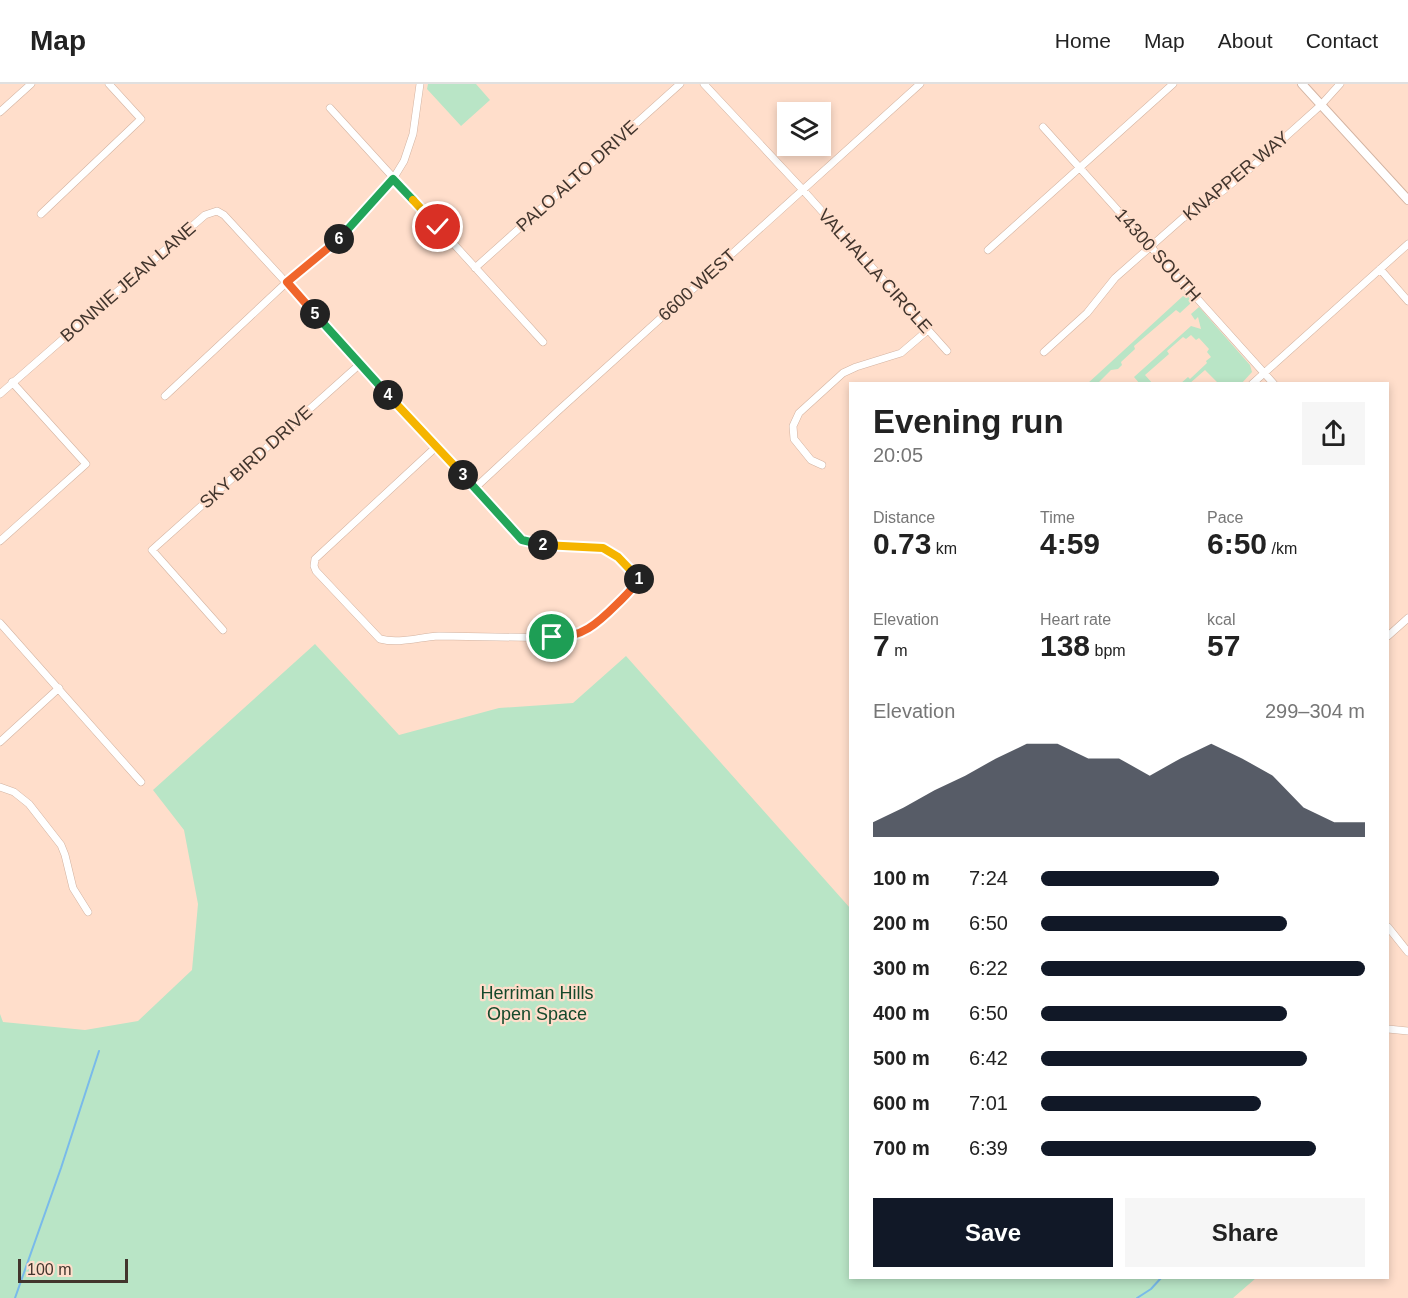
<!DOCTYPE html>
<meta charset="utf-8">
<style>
:root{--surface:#fff;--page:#f6f6f6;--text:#222;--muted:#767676;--line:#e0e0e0;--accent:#111827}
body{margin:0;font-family:Helvetica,sans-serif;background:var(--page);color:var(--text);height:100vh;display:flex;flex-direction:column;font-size:22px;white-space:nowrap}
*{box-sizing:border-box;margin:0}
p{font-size:20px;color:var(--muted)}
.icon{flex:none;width:33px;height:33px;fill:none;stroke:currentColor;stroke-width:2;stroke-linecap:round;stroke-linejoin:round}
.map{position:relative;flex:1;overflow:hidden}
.drawer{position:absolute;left:849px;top:298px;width:540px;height:897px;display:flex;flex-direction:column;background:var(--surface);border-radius:0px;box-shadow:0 3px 9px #0003}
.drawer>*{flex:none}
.buttons{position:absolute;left:777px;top:18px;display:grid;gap:12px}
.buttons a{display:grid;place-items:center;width:54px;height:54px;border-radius:0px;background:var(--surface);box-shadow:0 3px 9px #0003;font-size:30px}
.scale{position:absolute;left:18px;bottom:15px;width:110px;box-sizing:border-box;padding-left:6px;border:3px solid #42352d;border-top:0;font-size:16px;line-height:21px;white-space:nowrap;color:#42352d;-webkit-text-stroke:4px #ffdecb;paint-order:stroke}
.pin{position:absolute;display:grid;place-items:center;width:51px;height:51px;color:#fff;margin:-26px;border:3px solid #fff;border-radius:50%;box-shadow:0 2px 6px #0007}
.km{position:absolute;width:30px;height:30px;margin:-15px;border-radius:50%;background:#222;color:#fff;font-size:16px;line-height:30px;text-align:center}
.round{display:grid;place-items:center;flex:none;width:63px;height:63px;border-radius:0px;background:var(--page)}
.headline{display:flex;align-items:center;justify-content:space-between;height:102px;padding:0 24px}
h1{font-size:33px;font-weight:700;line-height:45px}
.figures{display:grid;grid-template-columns:repeat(3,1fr);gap:9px;height:102px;padding:6px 24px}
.figures div{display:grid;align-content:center}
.figures b{font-size:30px;font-weight:700}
.figures small{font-size:16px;font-weight:400}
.figures p{font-size:16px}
.chart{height:168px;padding:12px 24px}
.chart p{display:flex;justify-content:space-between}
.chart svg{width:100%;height:108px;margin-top:6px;fill:var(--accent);opacity:.7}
.button{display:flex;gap:12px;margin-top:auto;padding:12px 24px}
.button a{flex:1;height:69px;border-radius:0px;background:var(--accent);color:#fff;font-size:24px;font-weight:700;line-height:69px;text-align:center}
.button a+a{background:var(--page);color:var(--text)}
ul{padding:0 24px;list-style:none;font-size:20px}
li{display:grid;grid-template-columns:96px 72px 1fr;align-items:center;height:45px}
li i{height:15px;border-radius:8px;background:var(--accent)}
header{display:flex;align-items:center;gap:36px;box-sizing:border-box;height:84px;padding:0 30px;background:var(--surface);border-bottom:2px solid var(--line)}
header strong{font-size:28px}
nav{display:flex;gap:33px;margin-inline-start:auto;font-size:21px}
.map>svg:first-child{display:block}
</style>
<header>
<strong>Map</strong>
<nav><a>Home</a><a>Map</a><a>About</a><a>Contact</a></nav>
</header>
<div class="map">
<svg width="1408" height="1214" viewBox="0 0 1408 1214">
<rect width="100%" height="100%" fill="#ffdecb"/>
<!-- green -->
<path fill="#b9e5c6" d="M 428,0 L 476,0 L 490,16 L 461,42 L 427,5 Z
M 1184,207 L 1192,218 L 1180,229 L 1176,226 L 1134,262 L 1135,265 L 1121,278 L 1122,281 L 1118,285 L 1111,286 L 1097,300 L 1087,300 L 1183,212 L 1185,213 Z
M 1199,223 L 1250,281 L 1252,288 L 1241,300 L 1219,300 L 1205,286 L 1189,300 L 1180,300 L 1188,293 L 1190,295 L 1207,279 L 1206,277 L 1211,273 L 1207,268 L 1209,265 L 1199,254 L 1196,256 L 1191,251 L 1186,255 L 1183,253 L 1167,267 L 1169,270 L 1145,291 L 1153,300 L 1140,300 L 1134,293 L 1191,242 L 1201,245 L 1198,233 L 1195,236 L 1191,230 Z
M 315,560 L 399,651 L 499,624 L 573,619 L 626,572 L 850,824 L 850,1194 L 1256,1194 L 1233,1214 L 0,1214 L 0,930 L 3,938 L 85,946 L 138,937 L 192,886 L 198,820 L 184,746 L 153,706 Z"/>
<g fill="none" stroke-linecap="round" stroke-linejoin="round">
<!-- stream -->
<path stroke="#79baea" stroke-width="2" d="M 15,1214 L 61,1084 L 99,967
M 1137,1214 L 1151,1205 L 1161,1194"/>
<!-- minor casing -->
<g stroke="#d3b3a1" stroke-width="8">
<path id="minor" d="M 704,0 L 803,106 L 947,267
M 330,24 L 543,258
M 0,28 L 31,0
M 1043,43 L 1274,300
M 41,130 L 141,35 L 109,0
M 988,166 L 1173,0
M 475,184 L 680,0
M 1380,185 L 1408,217
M 1044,268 L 1087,229 L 1115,194 L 1183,134 L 1224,106 L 1253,82 L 1321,21 L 1340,0
M 1252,300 L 1408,160
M 0,310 L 205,131 L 217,127 L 224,131 L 523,456 L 539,461 L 603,464 L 618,473 L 639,495 L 636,500 L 599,538 L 577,551 L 565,554 L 439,552 C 419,553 400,560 380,555 L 316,487 L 314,482 L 315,475 L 436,363
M 165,312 L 287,198 L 342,152 L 393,95 L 404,77 L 413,50 L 420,0
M 822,381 L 811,376 L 794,355 L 793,342 L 799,329 L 843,289 L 856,283 L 901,269 L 928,246
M 475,404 L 559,326 L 920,0
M 0,457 L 86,380 L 12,298
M 0,539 L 141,698
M 223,546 L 152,466 L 360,280
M 1388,552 L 1408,534
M 0,658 L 59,604
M 0,703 L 14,708 L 29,720 L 61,761 L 65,771 L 73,804 L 88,828
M 1388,843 L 1408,868
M 1388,945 L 1408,947"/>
</g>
<!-- tertiary casing -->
<g stroke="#d3b3a1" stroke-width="10">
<path id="tertiary" d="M 1302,0 L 1408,116"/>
</g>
<!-- minor -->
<use href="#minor" stroke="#fff" stroke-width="7"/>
<!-- tertiary -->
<use href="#tertiary" stroke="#fff" stroke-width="8"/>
</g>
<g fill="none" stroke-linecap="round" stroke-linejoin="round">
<!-- split-1 casing -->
<g stroke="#fff" stroke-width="12">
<path id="split-1" d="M 552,553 C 581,555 598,539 617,520 C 625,512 633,505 639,495"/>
</g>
<!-- split-2 casing -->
<g stroke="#fff" stroke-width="12">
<path id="split-2" d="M 543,461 L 603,464 L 618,473 L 639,495"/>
</g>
<!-- split-3 casing -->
<g stroke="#fff" stroke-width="12">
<path id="split-3" d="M 463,391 L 522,456 L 543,461"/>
</g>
<!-- split-4 casing -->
<g stroke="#fff" stroke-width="12">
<path id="split-4" d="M 388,311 L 463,391"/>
</g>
<!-- split-5 casing -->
<g stroke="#fff" stroke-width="12">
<path id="split-5" d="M 315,230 L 388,311"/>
</g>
<!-- split-6 casing -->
<g stroke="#fff" stroke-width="12">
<path id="split-6" d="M 315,230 L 287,198 L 339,155"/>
</g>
<!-- split-7 casing -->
<g stroke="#fff" stroke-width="12">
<path id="split-7" d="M 339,155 L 393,95 L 413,116"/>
</g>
<!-- split-8 casing -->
<g stroke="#fff" stroke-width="12">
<path id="split-8" d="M 413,116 L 438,143"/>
</g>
<!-- split-1 -->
<use href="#split-1" stroke="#f0652b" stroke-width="8"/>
<!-- split-2 -->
<use href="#split-2" stroke="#f5b400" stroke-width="8"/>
<!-- split-3 -->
<use href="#split-3" stroke="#22a559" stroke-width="8"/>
<!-- split-4 -->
<use href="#split-4" stroke="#f5b400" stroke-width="8"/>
<!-- split-5 -->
<use href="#split-5" stroke="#22a559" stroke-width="8"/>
<!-- split-6 -->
<use href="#split-6" stroke="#f0652b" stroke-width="8"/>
<!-- split-7 -->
<use href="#split-7" stroke="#22a559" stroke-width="8"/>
<!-- split-8 -->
<use href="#split-8" stroke="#f5b400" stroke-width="8"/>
</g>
<g text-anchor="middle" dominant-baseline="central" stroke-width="4.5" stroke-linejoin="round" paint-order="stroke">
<!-- street labels -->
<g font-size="18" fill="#42352d" stroke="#ffdecb">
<text transform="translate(577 92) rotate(-42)">PALO ALTO DRIVE</text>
<text transform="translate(1236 92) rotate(-39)">KNAPPER WAY</text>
<text transform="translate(1158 171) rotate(48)">14300 SOUTH</text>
<text transform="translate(875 187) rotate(48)">VALHALLA CIRCLE</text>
<text transform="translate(128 198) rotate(-41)">BONNIE JEAN LANE</text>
<text transform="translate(697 201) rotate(-42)">6600 WEST</text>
<text transform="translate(256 373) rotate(-42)">SKY BIRD DRIVE</text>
</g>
<!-- park labels -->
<g font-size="18" fill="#15492b" stroke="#ffdecb">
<text x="537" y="909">Herriman Hills<tspan x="537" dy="21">Open Space</tspan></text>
</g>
</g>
</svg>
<div class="buttons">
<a><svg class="icon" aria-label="layers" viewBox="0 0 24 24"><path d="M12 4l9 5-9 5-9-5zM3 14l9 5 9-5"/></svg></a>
</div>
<div class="scale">100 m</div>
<div class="pin" style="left:552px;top:553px;background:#1e9e55"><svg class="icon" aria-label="arrive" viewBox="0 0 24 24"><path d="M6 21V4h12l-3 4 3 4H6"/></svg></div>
<div class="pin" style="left:438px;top:143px;background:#d93025"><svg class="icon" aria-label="check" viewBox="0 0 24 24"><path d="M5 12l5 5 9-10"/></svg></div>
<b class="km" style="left:639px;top:495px">1</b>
<b class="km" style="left:543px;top:461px">2</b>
<b class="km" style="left:463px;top:391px">3</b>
<b class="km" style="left:388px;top:311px">4</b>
<b class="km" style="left:315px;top:230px">5</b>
<b class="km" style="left:339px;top:155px">6</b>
<section class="drawer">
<div class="headline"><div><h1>Evening run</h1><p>20:05</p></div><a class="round"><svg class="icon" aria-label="share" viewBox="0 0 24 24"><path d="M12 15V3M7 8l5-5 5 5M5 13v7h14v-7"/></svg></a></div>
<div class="figures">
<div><p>Distance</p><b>0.73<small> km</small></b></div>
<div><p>Time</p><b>4:59</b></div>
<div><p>Pace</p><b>6:50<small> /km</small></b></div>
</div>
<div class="figures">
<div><p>Elevation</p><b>7<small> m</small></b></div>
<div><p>Heart rate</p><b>138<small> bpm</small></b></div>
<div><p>kcal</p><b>57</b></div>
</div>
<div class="chart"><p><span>Elevation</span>299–304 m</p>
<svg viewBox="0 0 160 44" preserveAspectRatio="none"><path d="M0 44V38L10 32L20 25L30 19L40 12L50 6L60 6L70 12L80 12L90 19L100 12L110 6L120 12L130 19L140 32L150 38L160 38V44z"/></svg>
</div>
<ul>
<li><b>100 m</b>7:24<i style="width:55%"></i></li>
<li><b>200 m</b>6:50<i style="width:76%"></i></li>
<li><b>300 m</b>6:22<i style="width:100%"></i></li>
<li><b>400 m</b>6:50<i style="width:76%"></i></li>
<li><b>500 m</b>6:42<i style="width:82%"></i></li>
<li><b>600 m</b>7:01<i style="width:68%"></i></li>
<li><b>700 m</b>6:39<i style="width:85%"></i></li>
</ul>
<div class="button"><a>Save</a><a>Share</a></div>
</section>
</div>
